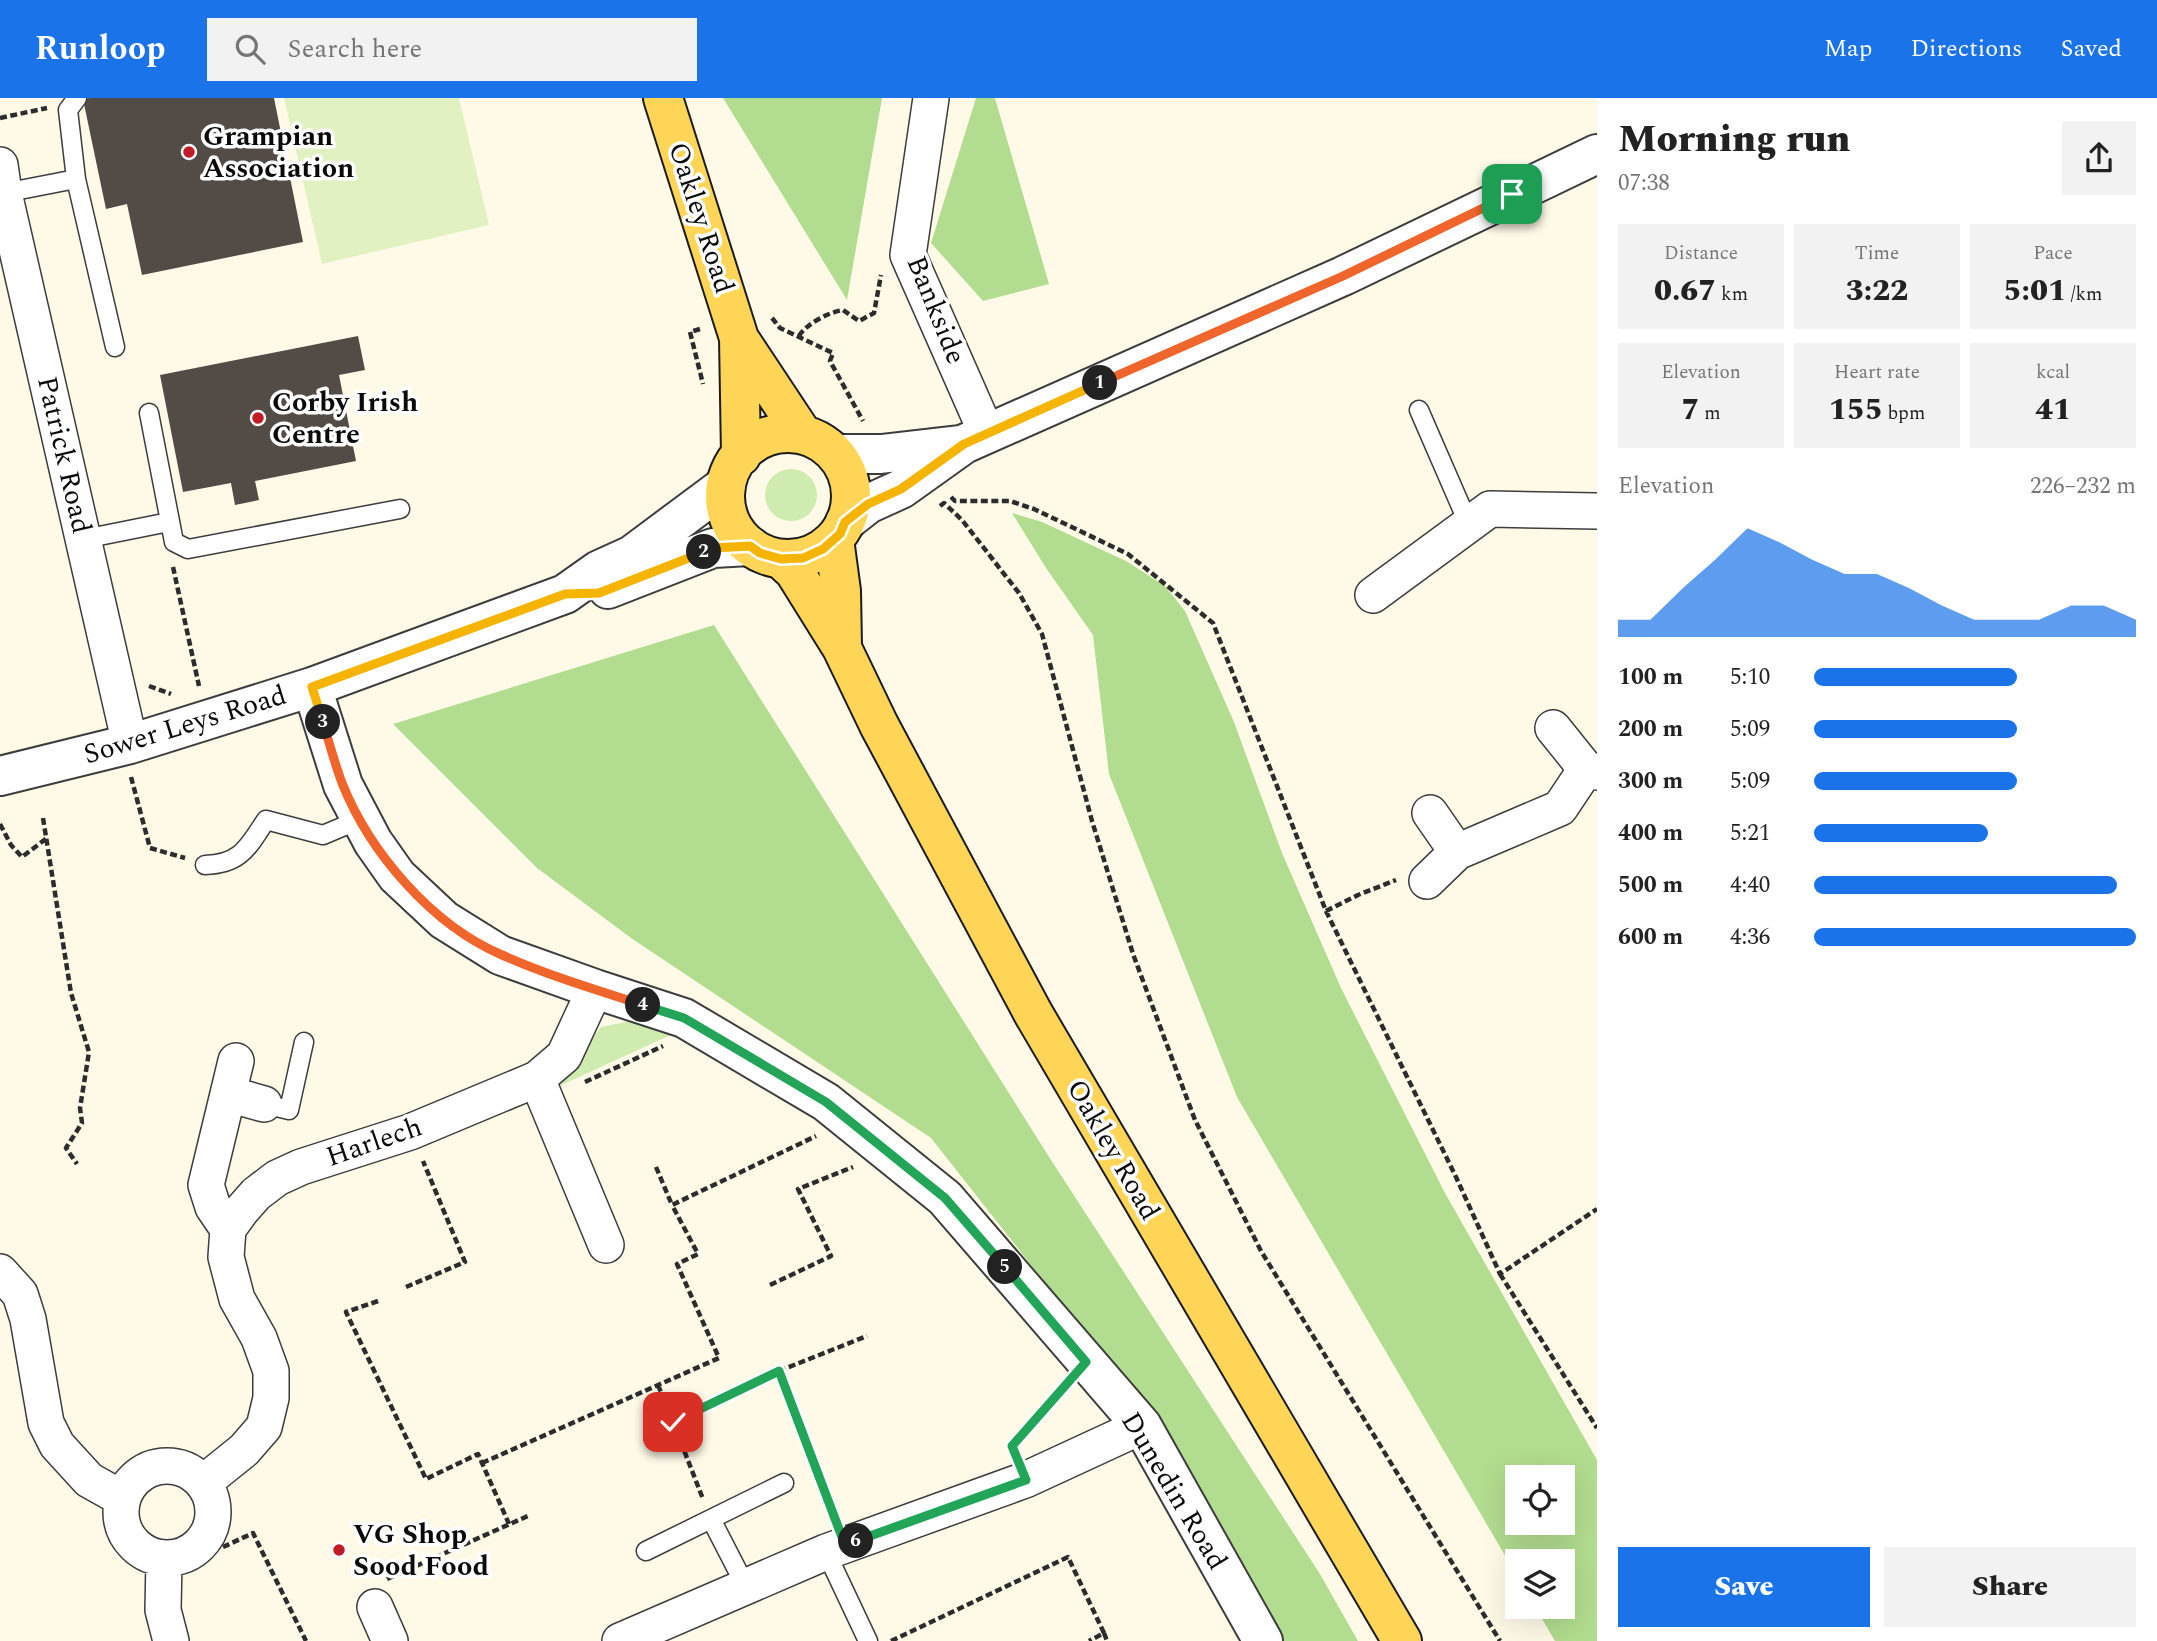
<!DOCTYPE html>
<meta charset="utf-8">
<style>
:root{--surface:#fff;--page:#f2f2f2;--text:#222;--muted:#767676;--accent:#1a73e8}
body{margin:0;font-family:Spectral,serif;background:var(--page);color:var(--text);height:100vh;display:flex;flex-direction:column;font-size:26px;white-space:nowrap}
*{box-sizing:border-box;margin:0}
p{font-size:23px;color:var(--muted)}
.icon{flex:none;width:38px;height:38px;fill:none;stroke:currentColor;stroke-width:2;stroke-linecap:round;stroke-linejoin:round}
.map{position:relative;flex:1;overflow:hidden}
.panel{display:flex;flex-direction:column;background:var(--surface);width:560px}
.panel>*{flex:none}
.tools{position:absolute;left:1505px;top:1367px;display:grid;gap:14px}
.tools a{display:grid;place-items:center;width:70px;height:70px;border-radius:0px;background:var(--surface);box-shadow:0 7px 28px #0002;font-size:35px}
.pin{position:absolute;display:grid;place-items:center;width:60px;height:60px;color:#fff;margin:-30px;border-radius:14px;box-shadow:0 4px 10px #0006}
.km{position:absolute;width:35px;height:35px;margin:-18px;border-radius:50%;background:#222;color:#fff;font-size:19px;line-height:35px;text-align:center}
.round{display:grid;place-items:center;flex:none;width:74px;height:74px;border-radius:0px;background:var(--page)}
.headline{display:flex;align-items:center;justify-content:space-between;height:119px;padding:0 21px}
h1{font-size:38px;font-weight:800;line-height:52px}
.figures{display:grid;grid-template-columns:repeat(3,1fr);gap:10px;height:119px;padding:7px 21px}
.figures div{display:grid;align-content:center;border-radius:0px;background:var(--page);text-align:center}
.figures b{font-size:30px;font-weight:800}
.figures small{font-size:19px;font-weight:400}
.figures p{font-size:19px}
.chart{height:196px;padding:14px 21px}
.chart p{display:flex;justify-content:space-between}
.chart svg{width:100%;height:126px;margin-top:7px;fill:var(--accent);opacity:.7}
.primary-button{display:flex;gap:14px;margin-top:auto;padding:14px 21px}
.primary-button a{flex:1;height:80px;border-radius:0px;background:var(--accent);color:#fff;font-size:28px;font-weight:800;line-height:80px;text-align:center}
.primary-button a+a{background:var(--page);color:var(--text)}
ul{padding:0 21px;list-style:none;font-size:23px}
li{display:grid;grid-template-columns:112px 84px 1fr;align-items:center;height:52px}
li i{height:18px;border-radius:9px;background:var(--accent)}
header{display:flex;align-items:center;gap:42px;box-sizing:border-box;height:98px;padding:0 35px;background:var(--accent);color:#fff}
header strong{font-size:33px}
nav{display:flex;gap:38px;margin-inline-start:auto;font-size:24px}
.search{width:490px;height:63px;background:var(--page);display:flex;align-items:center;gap:18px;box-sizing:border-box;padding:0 24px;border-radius:0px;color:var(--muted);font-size:26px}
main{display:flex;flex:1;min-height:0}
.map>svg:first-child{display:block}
</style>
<header>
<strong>Runloop</strong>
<div class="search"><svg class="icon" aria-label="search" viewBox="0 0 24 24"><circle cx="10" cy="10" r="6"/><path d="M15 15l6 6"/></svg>Search here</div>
<nav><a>Map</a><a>Directions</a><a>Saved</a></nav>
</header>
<main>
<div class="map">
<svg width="1597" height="1543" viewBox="0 0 1597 1543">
<rect width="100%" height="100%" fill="#fffae8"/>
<!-- green -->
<path fill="#cfebb0" d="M765 397a26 26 0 1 1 52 0a26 26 0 1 1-52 0Z
M 640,921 L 673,936 L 557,989 L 582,962 L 591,942 L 601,929 Z"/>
<!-- forest -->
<path fill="#b2dc8f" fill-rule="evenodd" d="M 723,0 L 882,0 L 847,202 Z
M 976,0 L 995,0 L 1049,186 L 983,203 L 931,145 Z
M 1012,415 L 1042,424 L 1126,463 L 1165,488 L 1185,513 L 1234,624 L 1282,755 L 1341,890 L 1445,1095 L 1597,1362 L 1597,1543 L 1555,1543 L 1535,1509 L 1563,1508 L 1563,1463 L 1517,1463 L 1517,1478 L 1237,999 L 1109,676 L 1093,537 L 1046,470 ZM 1563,1379 L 1563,1424 L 1517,1424 L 1517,1379 Z
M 714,527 L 1051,1062 L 1320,1476 L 1358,1543 L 1278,1543 L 1149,1317 L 931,1040 L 631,840 L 537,770 L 393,626 Z"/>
<!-- pitch -->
<path fill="#e2f1c2" d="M 284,0 L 459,0 L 489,127 L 322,166 Z"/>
<!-- building -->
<path fill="#534b46" d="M 89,0 L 274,0 L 303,144 L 142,177 L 127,106 L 106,111 L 83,1 Z
M 358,238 L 365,272 L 339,277 L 356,363 L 255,383 L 259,402 L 235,407 L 231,385 L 183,394 L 160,277 Z"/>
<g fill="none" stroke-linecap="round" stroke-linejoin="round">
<!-- service casing -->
<g stroke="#3d3d3d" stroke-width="21">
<path id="service" d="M 77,0 L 68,12 L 76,81 L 115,249
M 4,95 L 76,81
M 1419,312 L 1469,427
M 149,315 L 174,444 L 188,451 L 400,411
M 84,441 L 169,424
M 205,767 C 241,766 248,749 266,722 L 323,737 L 361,721
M 264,1006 L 289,1012 L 304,944
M 711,1421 L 746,1489
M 646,1453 L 784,1385
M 826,1454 L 868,1543"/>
</g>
<!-- minor casing -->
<g stroke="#3d3d3d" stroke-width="38">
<path id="minor" d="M 931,0 L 908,157 L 987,336
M 0,67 L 4,95 L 130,646
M 1373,497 L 1490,411 L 1597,413
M 1553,630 L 1586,671
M 1430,715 L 1457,754
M 1427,783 L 1457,754 L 1560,710 L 1586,671 L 1597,674
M 537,981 L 606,1147
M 228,996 L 264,1006
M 228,1131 L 213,1109 L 206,1087 L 236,963
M 0,1174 L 20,1196 L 28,1221 L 46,1325 L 57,1347 L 89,1382 L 123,1401
M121 1414a46 46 0 1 1 92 0a46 46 0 1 1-92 0Z
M 203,1385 L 244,1352 L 264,1329 L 271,1300 L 271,1273 L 259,1240 L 237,1201 L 226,1159 L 228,1131 L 241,1113 L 256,1096 L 277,1080 L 301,1069 L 410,1034 L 537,981 L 564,958 L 595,891
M 164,1461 L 163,1512 L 171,1543
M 375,1509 L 390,1543
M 620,1543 L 826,1454 L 1025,1382 L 1142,1328"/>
</g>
<!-- tertiary casing -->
<g stroke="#3d3d3d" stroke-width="42">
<path id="tertiary" d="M 836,356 L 881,356 L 959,347
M 845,424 L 868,406 L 901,391 L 964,346 L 1343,178 L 1597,56
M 608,491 L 713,450 L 750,448
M 312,589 L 343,687 L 373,744 L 397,778 L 444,822 L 500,857 L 595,891 L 684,920 L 826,1004 L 945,1100 L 1142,1328 L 1263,1543
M 0,678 L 130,646 L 312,589 L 565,496 L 599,472 L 632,457 L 726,387"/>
</g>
<!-- primary casing -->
<g stroke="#1b1b1b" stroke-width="42">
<path id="primary" d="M 663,0 L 739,240 L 741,358
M 740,242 L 803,337
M725 398a63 63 0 1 1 126 0a63 63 0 1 1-126 0Z
M 834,441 L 841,493 L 842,548
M 781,461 L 794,473 L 842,550 L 879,627 L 1033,915 L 1402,1543"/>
</g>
<!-- path -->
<path stroke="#2c2c2c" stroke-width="4.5" stroke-dasharray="7 3.5" stroke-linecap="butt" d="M 0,20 L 47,10
M 772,220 L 780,230 L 833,255 L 830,263 L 863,323
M 700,231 L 690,234 L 703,286
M 799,238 C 806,226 829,214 843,212 L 859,223 L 874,215 L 881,177
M 951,399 L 955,403 L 1010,403 L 1034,411 L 1128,456 L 1213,525 L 1326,813 L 1456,1079 L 1500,1176 L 1597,1111
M 940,408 L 944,405 L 962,422 L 1019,495 L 1042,536 L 1092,723 L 1133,856 L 1195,1022 L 1261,1153 L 1500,1543
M 173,469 L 199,588
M 149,588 L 171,596
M 131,679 L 150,750 L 185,760
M 43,720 L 71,895 L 89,954 L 80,1010 L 82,1025 L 66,1050 L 77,1066
M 0,726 L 11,747 L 22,759 L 47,740
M 1326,813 L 1358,797 L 1396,782
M 585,984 L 663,948
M 656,1069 L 672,1107 L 816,1038
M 1500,1176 L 1597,1330
M 770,1187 L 831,1158 L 798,1091 L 853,1069
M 406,1189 L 465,1164 L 423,1063
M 378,1203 L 346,1214 L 426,1381 L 478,1356 L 509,1426
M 779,1273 L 867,1238
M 658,1287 L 673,1324 L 779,1273 L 833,1417
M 673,1324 L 703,1401
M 1015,1354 L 1012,1348 L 1065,1288
M 482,1365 L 719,1260 L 677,1166 L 698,1156 L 672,1107
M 204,1442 L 221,1450 L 253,1435 L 306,1543
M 387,1481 L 530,1417
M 1104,1535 L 1107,1543
M 891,1543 L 1068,1459 L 1104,1535 L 1089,1543"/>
<!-- service -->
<use href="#service" stroke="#fff" stroke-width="18"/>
<!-- minor -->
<use href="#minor" stroke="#fff" stroke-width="35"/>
<!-- tertiary -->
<use href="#tertiary" stroke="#fff" stroke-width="38"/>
<!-- primary -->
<use href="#primary" stroke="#ffd558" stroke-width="38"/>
</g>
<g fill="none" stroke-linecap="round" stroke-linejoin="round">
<!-- split-1 casing -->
<g stroke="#fff" stroke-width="14">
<path id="split-1" d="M 1100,285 L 1343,178 L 1512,96"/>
</g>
<!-- split-2 casing -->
<g stroke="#fff" stroke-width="14">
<path id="split-2" d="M 704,454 L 713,450 L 750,448 L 760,455 L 781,461 L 803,460 L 823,451 L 840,436 L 845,424 L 868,406 L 901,391 L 964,346 L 1100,285"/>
</g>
<!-- split-3 casing -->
<g stroke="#fff" stroke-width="14">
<path id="split-3" d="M 323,624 L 312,589 L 565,496 L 599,495 L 704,454"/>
</g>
<!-- split-4 casing -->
<g stroke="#fff" stroke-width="14">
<path id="split-4" d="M 323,624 C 329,645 335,666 342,685 C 370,755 432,827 502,857 C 547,877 596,892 643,907"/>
</g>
<!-- split-5 casing -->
<g stroke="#fff" stroke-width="14">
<path id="split-5" d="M 643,907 L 684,920 L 826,1004 L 945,1100 L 1005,1169"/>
</g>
<!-- split-6 casing -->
<g stroke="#fff" stroke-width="14">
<path id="split-6" d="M 856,1443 L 1026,1382 L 1012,1348 L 1086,1264 L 1005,1169"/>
</g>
<!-- split-7 casing -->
<g stroke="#fff" stroke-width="14">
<path id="split-7" d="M 673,1324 L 779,1273 L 845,1447 L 856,1443"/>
</g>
<!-- split-1 -->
<use href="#split-1" stroke="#f0652b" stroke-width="9"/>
<!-- split-2 -->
<use href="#split-2" stroke="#f5b400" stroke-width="9"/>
<!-- split-3 -->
<use href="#split-3" stroke="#f5b400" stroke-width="9"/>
<!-- split-4 -->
<use href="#split-4" stroke="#f0652b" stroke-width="9"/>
<!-- split-5 -->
<use href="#split-5" stroke="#22a559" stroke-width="9"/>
<!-- split-6 -->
<use href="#split-6" stroke="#22a559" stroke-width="9"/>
<!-- split-7 -->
<use href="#split-7" stroke="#22a559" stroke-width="9"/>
</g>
<!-- markers -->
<g fill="#c11c26" stroke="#fff" stroke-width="2.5">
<circle cx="189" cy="54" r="7"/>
<circle cx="258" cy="320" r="7"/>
<circle cx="339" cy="1452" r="7"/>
</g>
<g text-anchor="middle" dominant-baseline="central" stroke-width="7" stroke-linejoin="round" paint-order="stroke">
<!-- poi labels -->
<g font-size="28" font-weight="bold" fill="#0a0a0a" stroke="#fff" text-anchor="start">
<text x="203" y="38">Grampian<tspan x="203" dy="32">Association</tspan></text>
<text x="272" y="304">Corby Irish<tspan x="272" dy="32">Centre</tspan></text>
<text x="353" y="1436">VG Shop<tspan x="353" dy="32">Sood Food</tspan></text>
</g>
<!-- street labels -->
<g font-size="28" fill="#0a0a0a" stroke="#fff">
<text transform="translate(701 120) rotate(72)">Oakley Road</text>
<text transform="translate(936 212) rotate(68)">Bankside</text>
<text transform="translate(64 357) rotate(77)">Patrick Road</text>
<text transform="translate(185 627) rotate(-17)">Sower Leys Road</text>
<text transform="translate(374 1044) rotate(-19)">Harlech</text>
<text transform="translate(1113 1052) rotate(60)">Oakley Road</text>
<text transform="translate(1174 1393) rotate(59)">Dunedin Road</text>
</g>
</g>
</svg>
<div class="tools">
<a><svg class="icon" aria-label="locate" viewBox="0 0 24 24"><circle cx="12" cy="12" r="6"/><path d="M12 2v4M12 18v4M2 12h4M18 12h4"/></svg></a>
<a><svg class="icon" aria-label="layers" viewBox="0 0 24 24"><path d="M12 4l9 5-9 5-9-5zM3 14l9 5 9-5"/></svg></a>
</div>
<div class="pin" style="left:1512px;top:96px;background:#1e9e55"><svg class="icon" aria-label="arrive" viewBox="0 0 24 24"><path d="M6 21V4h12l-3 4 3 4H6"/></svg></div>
<div class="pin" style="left:673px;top:1324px;background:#d93025"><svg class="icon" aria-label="check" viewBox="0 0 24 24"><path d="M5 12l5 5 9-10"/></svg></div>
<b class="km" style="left:1100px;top:285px">1</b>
<b class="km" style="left:704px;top:454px">2</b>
<b class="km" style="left:323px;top:624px">3</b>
<b class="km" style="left:643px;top:907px">4</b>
<b class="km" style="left:1005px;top:1169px">5</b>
<b class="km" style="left:856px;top:1443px">6</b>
</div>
<section class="panel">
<div class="headline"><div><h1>Morning run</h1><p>07:38</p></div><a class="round"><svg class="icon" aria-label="share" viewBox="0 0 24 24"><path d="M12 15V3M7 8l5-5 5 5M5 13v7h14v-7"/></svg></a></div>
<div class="figures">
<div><p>Distance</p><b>0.67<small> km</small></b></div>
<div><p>Time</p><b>3:22</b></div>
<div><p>Pace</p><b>5:01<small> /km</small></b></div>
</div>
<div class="figures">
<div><p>Elevation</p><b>7<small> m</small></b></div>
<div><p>Heart rate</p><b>155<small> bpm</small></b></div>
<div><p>kcal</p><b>41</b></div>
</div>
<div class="chart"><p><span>Elevation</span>226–232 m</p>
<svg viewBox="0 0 160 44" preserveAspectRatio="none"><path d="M0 44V38L10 38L20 27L30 17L40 6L50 11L60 17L70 22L80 22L90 27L100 33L110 38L120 38L130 38L140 33L150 33L160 38V44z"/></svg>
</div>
<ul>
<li><b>100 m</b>5:10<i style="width:63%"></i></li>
<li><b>200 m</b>5:09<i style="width:63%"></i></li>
<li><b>300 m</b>5:09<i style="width:63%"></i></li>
<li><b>400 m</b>5:21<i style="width:54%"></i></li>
<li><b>500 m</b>4:40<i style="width:94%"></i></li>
<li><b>600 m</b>4:36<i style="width:100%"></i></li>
</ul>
<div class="primary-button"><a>Save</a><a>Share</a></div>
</section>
</main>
